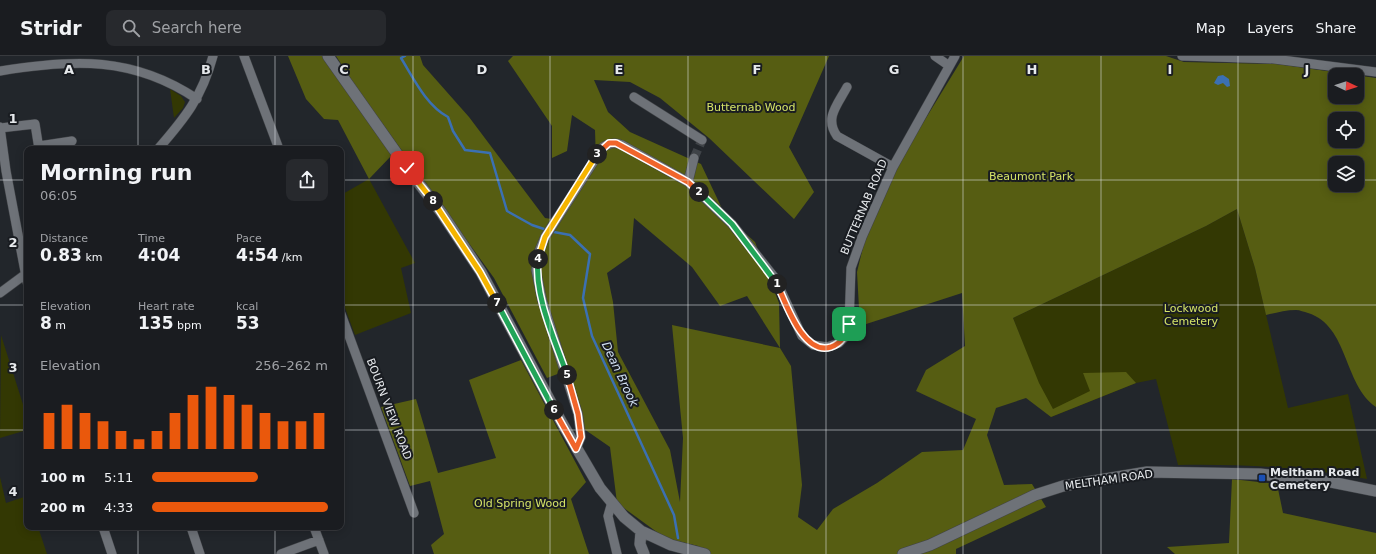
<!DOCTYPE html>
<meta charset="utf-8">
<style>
:root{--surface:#1a1c20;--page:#27292d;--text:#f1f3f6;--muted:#9fa1a5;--line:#383a3e;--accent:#ea580c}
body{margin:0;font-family:"DejaVu Sans",sans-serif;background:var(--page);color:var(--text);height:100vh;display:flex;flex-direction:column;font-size:15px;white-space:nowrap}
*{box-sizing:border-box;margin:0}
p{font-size:13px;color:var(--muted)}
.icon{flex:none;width:22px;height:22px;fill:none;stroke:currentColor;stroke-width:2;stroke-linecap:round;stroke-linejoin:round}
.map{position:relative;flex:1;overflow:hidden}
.panel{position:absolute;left:24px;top:90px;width:320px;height:384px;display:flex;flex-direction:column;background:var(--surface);border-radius:8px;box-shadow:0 2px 10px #0003,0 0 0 1px var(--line)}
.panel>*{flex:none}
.needle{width:26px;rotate:94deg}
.controls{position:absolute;left:1328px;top:12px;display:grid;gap:8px}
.controls a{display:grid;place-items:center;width:36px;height:36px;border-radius:8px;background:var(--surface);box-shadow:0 2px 10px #0003,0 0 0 1px var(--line);font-size:20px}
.pin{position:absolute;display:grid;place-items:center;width:34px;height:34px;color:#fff;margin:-17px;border-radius:8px;box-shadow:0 2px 6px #0006}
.km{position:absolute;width:20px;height:20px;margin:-10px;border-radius:50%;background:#222;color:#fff;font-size:11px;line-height:20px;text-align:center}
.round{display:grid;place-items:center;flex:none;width:42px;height:42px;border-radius:8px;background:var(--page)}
.summary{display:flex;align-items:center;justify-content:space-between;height:68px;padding:0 16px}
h1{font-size:22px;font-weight:700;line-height:30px}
.figures{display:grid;grid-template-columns:repeat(3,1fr);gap:6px;height:68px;padding:4px 16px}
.figures div{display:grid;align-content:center}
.figures b{font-size:17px;font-weight:700}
.figures small{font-size:11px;font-weight:400}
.figures p{font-size:11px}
.chart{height:112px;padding:8px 16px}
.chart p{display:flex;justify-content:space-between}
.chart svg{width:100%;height:72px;margin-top:4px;stroke:var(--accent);stroke-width:6}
ul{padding:0 16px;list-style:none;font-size:13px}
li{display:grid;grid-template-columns:64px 48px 1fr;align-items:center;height:30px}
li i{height:10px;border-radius:5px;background:var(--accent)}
header{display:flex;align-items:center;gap:24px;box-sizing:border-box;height:56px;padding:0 20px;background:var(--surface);border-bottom:1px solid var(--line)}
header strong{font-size:19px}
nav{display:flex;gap:22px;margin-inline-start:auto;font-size:14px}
.search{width:280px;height:36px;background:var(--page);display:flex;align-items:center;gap:10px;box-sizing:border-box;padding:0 14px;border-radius:8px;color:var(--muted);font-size:15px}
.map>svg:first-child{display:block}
</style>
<header>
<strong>Stridr</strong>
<div class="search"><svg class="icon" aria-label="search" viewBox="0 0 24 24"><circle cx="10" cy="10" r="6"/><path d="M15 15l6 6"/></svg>Search here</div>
<nav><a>Map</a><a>Layers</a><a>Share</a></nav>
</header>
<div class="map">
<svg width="1376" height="498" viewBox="0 0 1376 498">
<rect width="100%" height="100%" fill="#22262b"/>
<!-- green -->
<path fill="#333803" d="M 170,33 L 181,40 L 185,46 L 183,52 L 174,62 Z
M 369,123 L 415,207 L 401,212 L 411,257 L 355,279 L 341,241 L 341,139 Z
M 1237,153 L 1255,212 L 1288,352 L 1348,338 L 1367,423 C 1304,411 1242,408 1178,409 L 1156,323 L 1136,327 L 1051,361 L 1013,262 L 1206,170 Z
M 1,279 L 27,361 L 27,374 L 0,382 Z
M 0,421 L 6,447 L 27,440 L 27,471 L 38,471 L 47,498 L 0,498 Z"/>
<!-- forest -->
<path fill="#565d12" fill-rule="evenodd" d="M 288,0 L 322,0 L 392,99 L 369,123 L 338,64 L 324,63 L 306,43 Z
M 336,0 L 420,0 L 423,9 L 469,61 L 545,162 L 558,164 L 582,132 L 596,106 L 595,74 L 572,59 L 567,95 L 552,102 L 552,70 L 508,5 L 513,0 L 829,0 L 789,91 L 814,136 L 794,163 L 709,82 L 660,42 L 630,26 L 594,24 L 608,56 L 630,76 L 701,108 L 725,159 L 755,186 L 779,247 L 780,292 L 791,310 L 802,429 L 798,461 L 817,474 L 833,453 L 877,427 L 922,396 L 963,394 L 976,363 L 916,335 L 926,314 L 965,290 L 962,237 L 860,270 L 857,216 L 864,187 L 899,106 L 964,0 L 1166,0 L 1184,6 L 1277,8 L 1376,22 L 1376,351 C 1343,328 1349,270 1308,257 C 1304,256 1300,254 1296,254 C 1286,254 1275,257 1266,259 L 1255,212 L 1237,153 L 1206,170 L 1013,262 L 1039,327 L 1053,353 L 1090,335 L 1083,317 L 1126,316 L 1136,327 L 1051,361 L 1026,342 L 996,352 L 987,379 L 1004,429 L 1032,428 L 1046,451 L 956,493 L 956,498 L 703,498 L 698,490 L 665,482 L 617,447 L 610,391 L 584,373 L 568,314 L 547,322 L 494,222 L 358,34 ZM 1335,19 L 1357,19 L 1357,41 L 1335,41 ZM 1335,63 L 1357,63 L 1357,85 L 1335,85 ZM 1335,107 L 1357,107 L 1357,129 L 1335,129 ZM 634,162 L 692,211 L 720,250 L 747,240 L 780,292 L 672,269 L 683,382 L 680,446 L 670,394 L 618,296 L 613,246 L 607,217 L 631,200 Z
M 521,304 L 586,426 L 571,443 L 589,498 L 434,498 L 431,489 L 444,478 L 430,425 L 410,430 L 381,351 L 416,343 L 438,417 L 496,402 L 469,324 Z
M 1232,423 L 1277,428 L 1283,457 L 1376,477 L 1376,498 L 1175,498 L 1167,491 L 1229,487 Z"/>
<!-- water -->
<path fill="#3b70b2" d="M 1223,19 L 1229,23 L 1230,30 L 1227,31 L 1223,27 L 1218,29 L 1214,27 L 1218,20 Z"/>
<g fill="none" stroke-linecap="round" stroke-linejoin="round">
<!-- stream -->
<path stroke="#3b70b2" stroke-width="2.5" d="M 405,0 L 401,2 C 414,23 426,49 448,61 L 453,75 L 465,94 L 490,97 L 507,155 L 532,169 L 544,173
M 554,176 L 570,179 L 590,198 L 583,242 L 592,280 L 674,459 L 678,482"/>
<!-- minor-tunnel -->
<path stroke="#3f4348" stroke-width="9" stroke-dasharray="9 4.5" stroke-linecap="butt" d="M 694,102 L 702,84"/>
<!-- minor casing -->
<g stroke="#404347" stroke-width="10">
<path id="minor" d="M 244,0 L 279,93
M 935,0 L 948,9
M 1182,0 L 1274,3 L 1376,16
M 0,15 C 73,3 133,0 197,43
M 847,31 C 838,48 824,62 837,80 L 893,111
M 634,41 L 702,84
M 0,71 L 6,115 L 27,226
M 0,72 L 35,68 L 39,93
M 39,90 L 72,85
M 158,93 C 185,62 202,41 213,0
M 688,126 L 694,102
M 0,237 L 27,217
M 341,258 L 414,457
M 576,393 L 581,381 L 578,358 L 542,244 L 536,214 L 538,198 L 545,181 L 603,91 C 610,87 615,86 622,89 L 688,126 L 732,168 L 775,222 L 802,280 L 813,289 L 827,291 L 839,287 L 845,281 L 849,268 L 851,212 L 862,181 L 893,111 L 955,0
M 612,446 L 608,460 L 617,498
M 103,471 L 112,498
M 191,471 L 200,498
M 314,471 L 324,498
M 281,498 L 319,484"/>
</g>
<!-- secondary casing -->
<g stroke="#404347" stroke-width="12">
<path id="secondary" d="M 328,0 L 407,112 L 441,156 L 481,216 L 562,367 L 600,432 L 624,461 L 641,475 L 671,489 L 705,498
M 641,475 L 640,488 L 644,498
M 903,498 L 930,489 L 1035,439 L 1063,430 L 1147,416 L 1260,418 L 1331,426 L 1376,435"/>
</g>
<!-- minor -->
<use href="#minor" stroke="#6e7278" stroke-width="9"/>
<!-- secondary -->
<use href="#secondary" stroke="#6e7278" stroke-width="11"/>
</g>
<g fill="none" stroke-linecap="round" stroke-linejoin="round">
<!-- split-1 casing -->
<g stroke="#fff" stroke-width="8">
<path id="split-1" d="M 777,228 C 786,247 803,300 831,291 C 842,287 846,279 849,268"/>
</g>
<!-- split-2 casing -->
<g stroke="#fff" stroke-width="8">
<path id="split-2" d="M 699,136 L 732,168 L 777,228"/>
</g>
<!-- split-3 casing -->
<g stroke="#fff" stroke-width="8">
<path id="split-3" d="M 597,98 L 609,87 L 616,87 L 688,126 L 699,136"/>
</g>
<!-- split-4 casing -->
<g stroke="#fff" stroke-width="8">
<path id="split-4" d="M 538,203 L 545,181 L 597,98"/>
</g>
<!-- split-5 casing -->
<g stroke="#fff" stroke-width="8">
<path id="split-5" d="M 538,203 C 534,240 555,284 567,319"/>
</g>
<!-- split-6 casing -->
<g stroke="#fff" stroke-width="8">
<path id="split-6" d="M 554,354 L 576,393 L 581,381 L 578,358 L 567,319"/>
</g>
<!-- split-7 casing -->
<g stroke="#fff" stroke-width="8">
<path id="split-7" d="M 497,247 L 554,354"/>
</g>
<!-- split-8 casing -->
<g stroke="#fff" stroke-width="8">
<path id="split-8" d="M 433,145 L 480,216 L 497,247"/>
</g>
<!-- split-9 casing -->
<g stroke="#fff" stroke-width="8">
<path id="split-9" d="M 407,112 L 433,145"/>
</g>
<!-- split-1 -->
<use href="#split-1" stroke="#f0652b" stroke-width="5"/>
<!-- split-2 -->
<use href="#split-2" stroke="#22a559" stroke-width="5"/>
<!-- split-3 -->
<use href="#split-3" stroke="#f0652b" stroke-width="5"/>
<!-- split-4 -->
<use href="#split-4" stroke="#f5b400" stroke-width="5"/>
<!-- split-5 -->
<use href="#split-5" stroke="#22a559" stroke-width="5"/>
<!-- split-6 -->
<use href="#split-6" stroke="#f0652b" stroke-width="5"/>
<!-- split-7 -->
<use href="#split-7" stroke="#22a559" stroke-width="5"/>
<!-- split-8 -->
<use href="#split-8" stroke="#f5b400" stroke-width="5"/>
<!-- split-9 -->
<use href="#split-9" stroke="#f5b400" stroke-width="5"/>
</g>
<!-- grid -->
<path fill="none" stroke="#e6e9ec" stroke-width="1" stroke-opacity="0.55" d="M 138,0 L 138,93M 275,0 L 275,93M 413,0 L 413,498M 550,0 L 550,498M 688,0 L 688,498M 826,0 L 826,498M 963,0 L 963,498M 1101,0 L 1101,498M 1238,0 L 1238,498M 0,124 L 27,124M 341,124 L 1335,124M 1357,124 L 1376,124M 0,249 L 27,249M 341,249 L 1376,249M 0,374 L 27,374M 341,374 L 1376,374M 138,471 L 138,498M 275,471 L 275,498"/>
<!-- markers -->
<rect fill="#1a4fb4" stroke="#191c21" stroke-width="1.5" x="1258" y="418" width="8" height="8" rx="2"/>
<g text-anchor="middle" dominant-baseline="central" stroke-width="4" stroke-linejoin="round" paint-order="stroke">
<!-- park labels -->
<g font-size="11" fill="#d5e367" stroke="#191c21">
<text x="751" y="51">Butternab Wood</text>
<text x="1031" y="120">Beaumont Park</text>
<text x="1191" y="252">Lockwood<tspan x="1191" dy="13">Cemetery</tspan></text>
<text x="520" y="447">Old Spring Wood</text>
</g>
<!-- street labels -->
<g font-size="11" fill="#e6e9ec" stroke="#191c21">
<text transform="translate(864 151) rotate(-67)">BUTTERNAB ROAD</text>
<text transform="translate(389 353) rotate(69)">BOURN VIEW ROAD</text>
<text transform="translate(1109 424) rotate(-8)">MELTHAM ROAD</text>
</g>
<!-- poi labels -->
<g font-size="11" font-weight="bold" fill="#e6e9ec" stroke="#191c21" text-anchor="start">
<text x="1270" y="416">Meltham Road<tspan x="1270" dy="13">Cemetery</tspan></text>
</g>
<!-- water labels -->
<g font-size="12" font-style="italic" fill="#d0dff1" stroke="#191c21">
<text transform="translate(620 318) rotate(65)">Dean Brook</text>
</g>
</g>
<g font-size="13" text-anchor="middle" font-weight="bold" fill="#e6e9ec" stroke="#191c21" stroke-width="4" stroke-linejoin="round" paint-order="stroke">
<text x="69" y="18">A</text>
<text x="206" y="18">B</text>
<text x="344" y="18">C</text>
<text x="482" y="18">D</text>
<text x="619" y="18">E</text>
<text x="757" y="18">F</text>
<text x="894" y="18">G</text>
<text x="1032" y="18">H</text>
<text x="1170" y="18">I</text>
<text x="1307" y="18">J</text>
<text x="13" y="67">1</text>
<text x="13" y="191">2</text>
<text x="13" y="316">3</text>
<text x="13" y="440">4</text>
</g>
</svg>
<div class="controls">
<a><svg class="needle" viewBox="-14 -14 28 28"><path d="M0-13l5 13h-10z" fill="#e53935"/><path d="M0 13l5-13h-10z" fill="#9fa1a5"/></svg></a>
<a><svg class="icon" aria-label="locate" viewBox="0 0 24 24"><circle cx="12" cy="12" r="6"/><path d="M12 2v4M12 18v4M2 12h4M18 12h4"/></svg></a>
<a><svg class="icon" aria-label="layers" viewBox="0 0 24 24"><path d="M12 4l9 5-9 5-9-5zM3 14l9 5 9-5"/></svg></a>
</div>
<div class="pin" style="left:849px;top:268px;background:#1e9e55"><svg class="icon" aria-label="arrive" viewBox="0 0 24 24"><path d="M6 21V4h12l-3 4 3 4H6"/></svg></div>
<div class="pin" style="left:407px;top:112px;background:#d93025"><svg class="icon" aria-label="check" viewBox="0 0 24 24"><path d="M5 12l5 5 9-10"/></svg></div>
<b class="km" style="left:777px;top:228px">1</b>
<b class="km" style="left:699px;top:136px">2</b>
<b class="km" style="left:597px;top:98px">3</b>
<b class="km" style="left:538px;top:203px">4</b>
<b class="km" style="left:567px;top:319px">5</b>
<b class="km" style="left:554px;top:354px">6</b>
<b class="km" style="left:497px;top:247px">7</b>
<b class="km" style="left:433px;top:145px">8</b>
<section class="panel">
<div class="summary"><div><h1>Morning run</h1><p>06:05</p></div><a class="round"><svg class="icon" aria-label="share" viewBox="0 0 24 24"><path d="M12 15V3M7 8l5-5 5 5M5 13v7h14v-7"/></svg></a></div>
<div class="figures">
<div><p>Distance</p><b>0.83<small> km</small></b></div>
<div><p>Time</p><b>4:04</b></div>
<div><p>Pace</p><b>4:54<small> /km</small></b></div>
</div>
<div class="figures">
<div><p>Elevation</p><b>8<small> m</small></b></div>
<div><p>Heart rate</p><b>135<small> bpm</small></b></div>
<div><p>kcal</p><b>53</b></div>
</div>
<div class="chart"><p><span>Elevation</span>256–262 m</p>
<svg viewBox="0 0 160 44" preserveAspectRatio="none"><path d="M5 44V22M15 44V17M25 44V22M35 44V27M45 44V33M55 44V38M65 44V33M75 44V22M85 44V11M95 44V6M105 44V11M115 44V17M125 44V22M135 44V27M145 44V27M155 44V22"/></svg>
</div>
<ul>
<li><b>100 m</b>5:11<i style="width:60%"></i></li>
<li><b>200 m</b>4:33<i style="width:100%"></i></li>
</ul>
</section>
</div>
